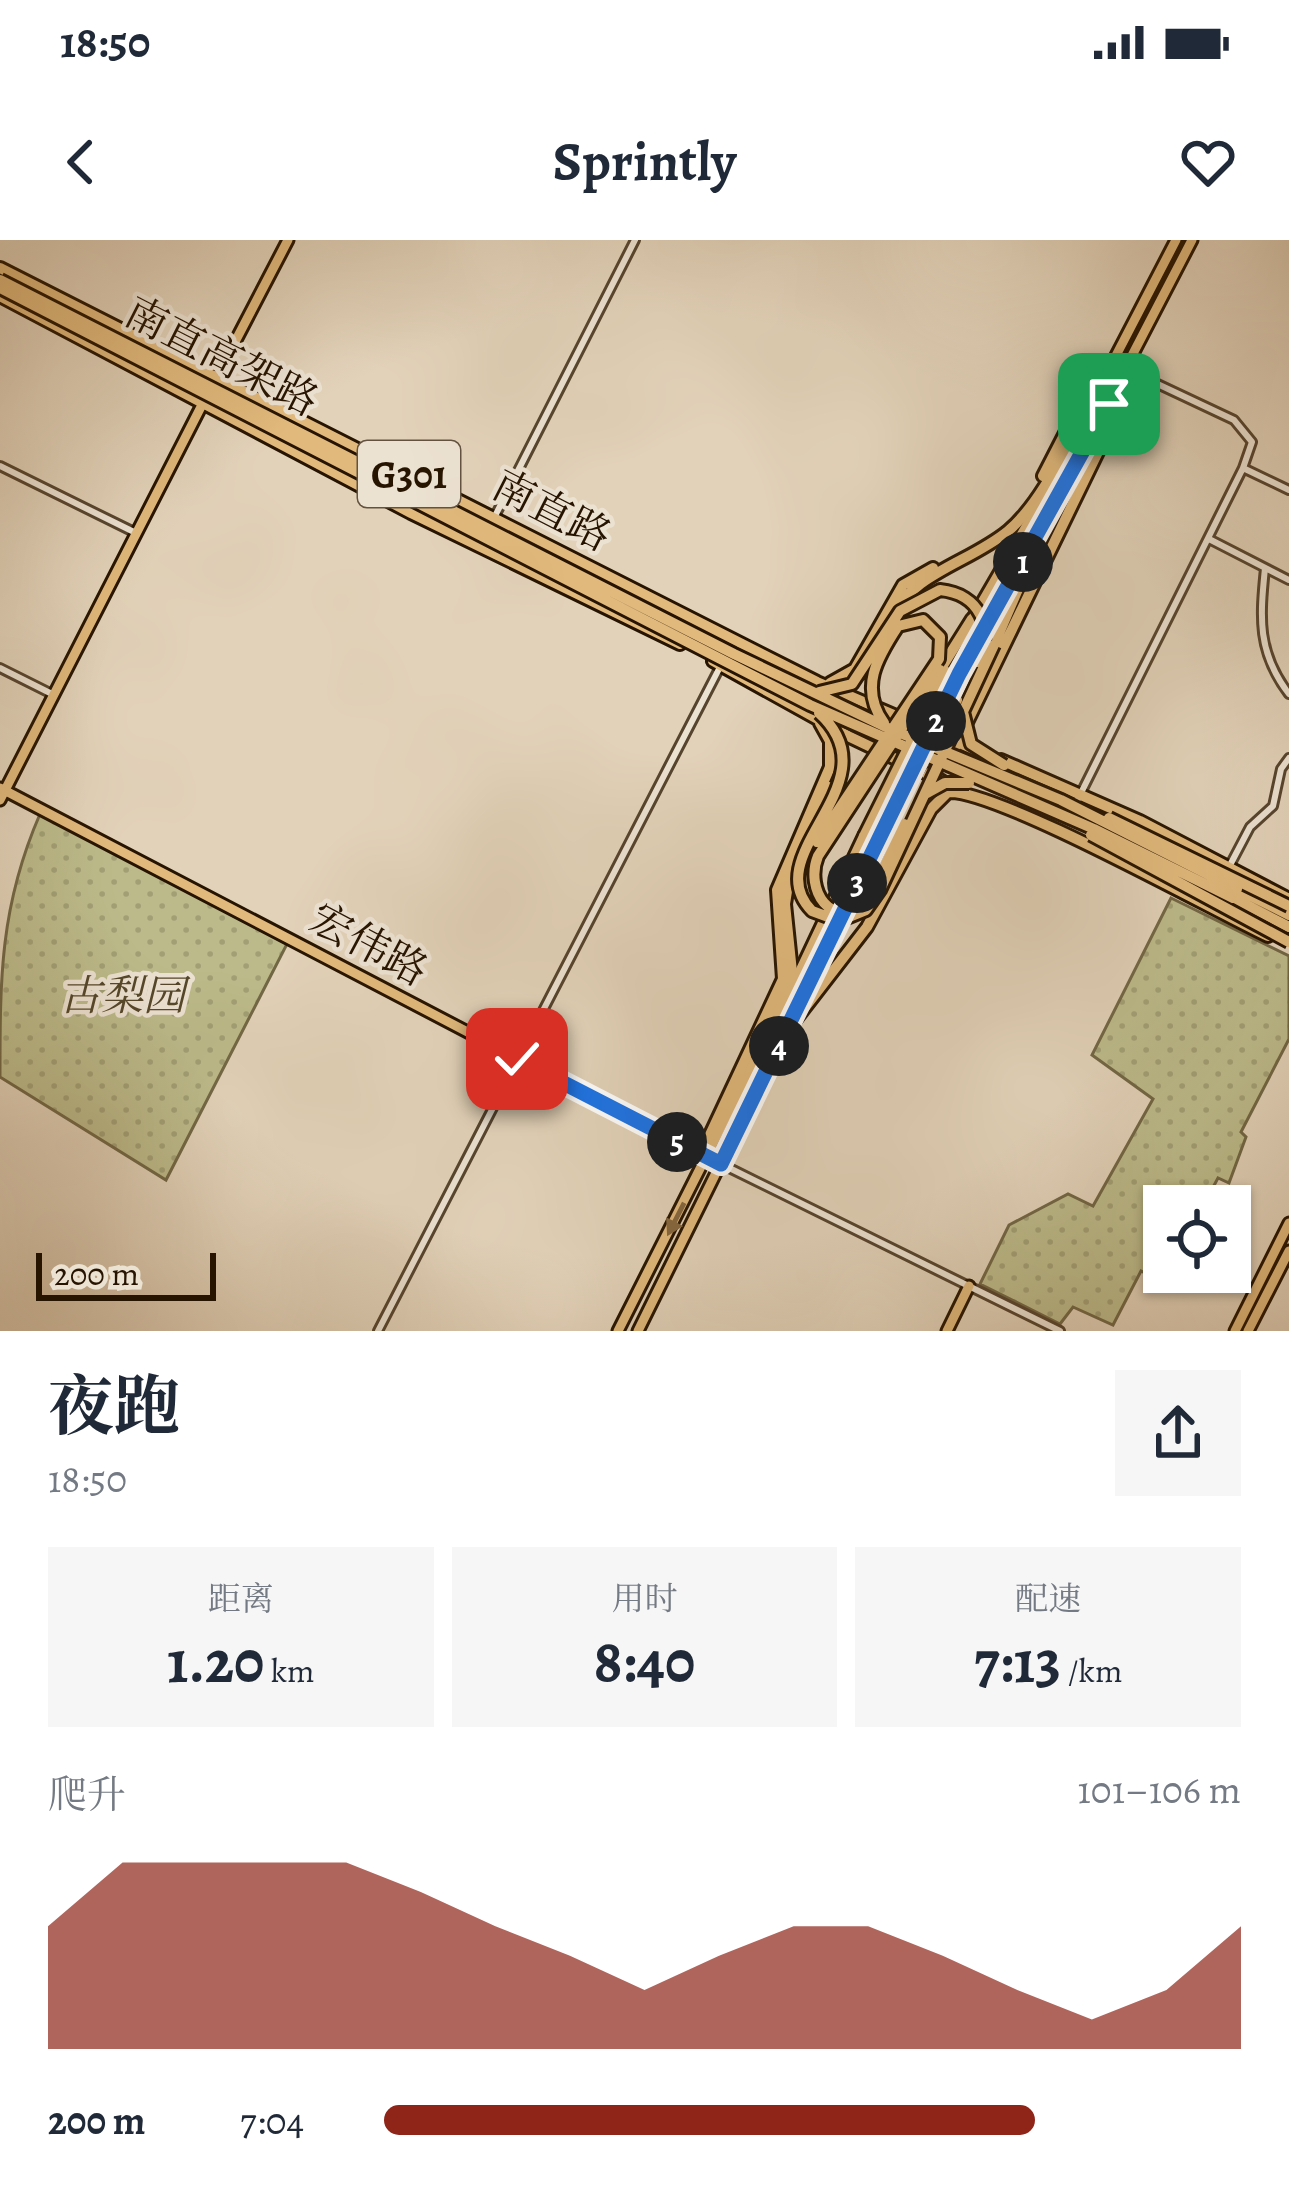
<!DOCTYPE html>
<html lang="zh">
<meta charset="utf-8">
<style>
:root{--surface:#fff;--page:#f6f6f7;--text:#1f2937;--muted:#747a83;--accent:#8f2418}
body{margin:0;font-family:Alegreya,"Noto Serif SC",serif;background:var(--page);color:var(--text);height:100vh;display:flex;flex-direction:column;font-size:45px;white-space:nowrap}
*{box-sizing:border-box;margin:0}
p{font-size:39px;color:var(--muted)}
.icon{flex:none;width:66px;height:66px;fill:none;stroke:currentColor;stroke-width:2;stroke-linecap:round;stroke-linejoin:round}
.map{position:relative;height:1091px;overflow:hidden}
.side{display:flex;flex-direction:column;background:var(--surface);flex:1}
.side>*{flex:none}
.buttons{position:absolute;left:1143px;top:945px;display:grid;gap:24px}
.buttons a{display:grid;place-items:center;width:108px;height:108px;border-radius:0px;background:var(--surface);box-shadow:0 3px 9px #0004;font-size:60px}
.scale{position:absolute;left:36px;bottom:30px;width:180px;box-sizing:border-box;padding-left:12px;border:6px solid #271400;border-top:0;font-size:33px;line-height:42px;white-space:nowrap;color:#271400;-webkit-text-stroke:9px #ece2d2;paint-order:stroke}
.pin{position:absolute;display:grid;place-items:center;width:102px;height:102px;color:#fff;margin:-51px;border-radius:24px;box-shadow:0 6px 18px #0006}
.km{position:absolute;width:60px;height:60px;margin:-30px;border-radius:50%;background:#222;color:#fff;font-size:33px;line-height:60px;text-align:center}
.round{display:grid;place-items:center;flex:none;width:126px;height:126px;border-radius:0px;background:var(--page)}
.headline{display:flex;align-items:center;justify-content:space-between;height:204px;padding:0 48px}
h1{font-size:66px;font-weight:700;line-height:90px}
.metrics{display:grid;grid-template-columns:repeat(3,1fr);gap:18px;height:204px;padding:12px 48px}
.metrics div{display:grid;align-content:center;border-radius:0px;background:var(--page);text-align:center}
.metrics b{font-size:60px;font-weight:700}
.metrics small{font-size:33px;font-weight:400}
.metrics p{font-size:33px}
.chart{height:336px;padding:24px 48px}
.chart p{display:flex;justify-content:space-between}
.chart svg{width:100%;height:216px;margin-top:12px;fill:var(--accent);opacity:.7}
ul{padding:0 48px;list-style:none;font-size:39px}
li{display:grid;grid-template-columns:192px 144px 1fr;align-items:center;height:90px}
li i{height:30px;border-radius:15px;background:var(--accent)}
.status{display:flex;justify-content:space-between;align-items:center;height:84px;padding:0 60px;background:var(--surface);direction:ltr}
.status svg{height:33px;fill:currentColor}
header{display:flex;justify-content:space-between;align-items:center;height:156px;padding:0 48px;background:var(--surface);font-size:54px;font-weight:700}
.map>svg:first-child{display:block}
</style>
<div class="status"><b>18:50</b><svg viewBox="0 0 49 12"><path d="M0 12V9h3v3zM5 12V6h3v6zM10 12V3h3v9zM15 12V0h3v12zM26 1h20v11H26zM47 4h2v5h-2z"/></svg></div>
<header><svg class="icon" aria-label="back" viewBox="0 0 24 24"><path d="M15 5l-7 7 7 7"/></svg>Sprintly<svg class="icon" aria-label="heart" viewBox="0 0 24 24"><path d="M12 20l-8-8c-3-5 5-10 8-4 3-6 11-1 8 4z"/></svg></header>
<div class="map">
<svg width="1289" height="1091" viewBox="0 0 1289 1091">
<defs>
<pattern id="park-dots" width="8" height="8" patternUnits="userSpaceOnUse" patternTransform="scale(3)"><rect width="8" height="8" fill="#bcba8a"/><path d="M2 2h.1M6 6h.1" fill="none" stroke="#a29f75" stroke-width="1.8" stroke-linecap="round"/></pattern>
</defs>
<rect width="100%" height="100%" fill="#e2d2b9"/>
<filter id="stains"><feTurbulence type="fractalNoise" baseFrequency=".00167" numOctaves="4"/><feColorMatrix values="0 0 0 0 .2 0 0 0 0 .09 0 0 0 0 .02 0 0 0 .5 -.17"/></filter>
<radialGradient id="worn" r=".72"><stop offset=".6" stop-color="#630" stop-opacity="0"/><stop offset="1" stop-color="#630" stop-opacity=".3"/></radialGradient>
<!-- park -->
<path fill="url(#park-dots)" stroke="#726745" stroke-width="3" d="M 40,574 L 287,704 L 166,940 L 0,837 C 0,738 0,666 40,574 Z
M 1171,658 L 1289,716 L 1289,799 L 1241,892 L 1246,897 L 1229,943 L 1218,938 L 1203,966 L 1164,966 L 1164,1022 L 1155,1038 L 1141,1031 L 1113,1085 L 1073,1067 L 1060,1084 L 980,1044 L 1009,985 L 1068,954 L 1093,966 L 1153,859 L 1092,815 Z"/>
<g fill="none" stroke-linecap="round" stroke-linejoin="round">
<!-- minor casing -->
<g stroke="#56442e" stroke-width="12">
<path id="minor" d="M 1115,124 L 1234,180 L 1252,202 L 1243,228 L 1289,250
M 0,226 L 136,293
M 494,278 L 635,0
M 1209,299 L 1289,340
M 1265,328 C 1260,378 1257,412 1289,454
M 0,428 L 54,455
M 1068,579 L 1243,228
M 1229,627 L 1250,587 L 1273,566 L 1281,529 L 1289,518
M 707,917 L 1060,1091
M 378,1091 L 721,425"/>
</g>
<!-- major casing -->
<g stroke="#271400" stroke-width="15">
<path id="major" d="M 213,144 L 288,0
M 1068,208 L 1176,0
M 1042,289 L 1192,0
M 974,376 L 1050,245
M 959,434 L 1031,309
M 0,548 L 707,917
M 0,560 L 205,159
M 781,771 L 864,595
M 795,774 L 877,600
M 618,1091 L 767,796
M 638,1091 L 787,789
M 947,1091 L 969,1046
M 1235,1091 L 1289,983
M 1248,1091 L 1289,1011"/>
</g>
<!-- highway casing -->
<g stroke="#271400" stroke-width="16">
<path id="highway" d="M 0,28 L 817,442 L 978,511
M 0,56 L 411,273 L 680,404
M 1043,236 L 1078,168 L 1115,124
M 890,379 C 914,332 969,323 1008,291 C 1034,269 1051,235 1069,207
M 994,405 L 1046,284
M 713,421 L 850,497 L 942,541 L 948,552
M 940,430 L 972,379
M 830,443 L 855,429 L 903,345 L 933,328
M 954,509 L 1113,181 L 1126,129
M 1001,520 L 1140,581 L 1289,659
M 1237,649 L 1289,675
M 1233,658 L 1289,687
M 786,792 L 867,687 L 931,569 L 948,552 C 996,549 1211,669 1268,696
M 766,799 L 792,732 L 785,664 L 790,632 L 829,547
M 701,914 L 783,739 L 777,650 L 830,527 L 830,501 L 820,483"/>
</g>
<!-- minor -->
<use href="#minor" stroke="#ece2d2" stroke-width="6"/>
<!-- major -->
<use href="#major" stroke="#e1b97c" stroke-width="9"/>
<!-- highway -->
<use href="#highway" stroke="#e1b97c" stroke-width="10"/>
<!-- major-bridge casing -->
<g stroke="#271400" stroke-width="15" stroke-linecap="butt">
<path id="major-bridge" d="M 922,510 L 959,434
M 864,595 L 946,431"/>
</g>
<!-- highway-bridge casing -->
<g stroke="#271400" stroke-width="16" stroke-linecap="butt">
<path id="highway-bridge" d="M 0,40 L 734,414 L 888,488 L 1061,560 L 1237,649
M 0,48 L 810,465 L 1094,589 L 1233,658
M 819,452 L 852,444 L 900,371 L 940,350 C 980,354 995,388 977,422
M 963,472 L 971,504 L 1004,525
M 819,473 C 896,543 755,613 812,671 L 839,681 L 866,670 L 880,650 L 994,405
M 925,554 L 945,543 L 969,543
M 1109,578 L 1289,666
M 904,584 C 892,607 881,640 863,660 C 833,692 804,650 818,616 L 940,430
M 884,587 L 957,460
M 1091,595 L 1289,702
M 817,602 L 939,419 L 940,397 L 923,380 L 898,386 C 877,418 859,448 884,483"/>
</g>
<!-- major-bridge -->
<use href="#major-bridge" stroke="#e1b97c" stroke-width="9"/>
<!-- highway-bridge -->
<use href="#highway-bridge" stroke="#e1b97c" stroke-width="10"/>
</g>
<!-- one-way arrows -->
<defs><path id="oneway-solid" d="M-6-.8H1V-3.2L6.5 0L1 3.2V.8H-6Z" transform="scale(3)"/></defs>
<use fill="#84663e" href="#oneway-solid" transform="translate(676 979) rotate(117)"/>
<g fill="none" stroke-linecap="round" stroke-linejoin="round">
<!-- route casing -->
<g stroke="#fff" stroke-width="24">
<path id="route" d="M 517,819 L 721,924 L 959,434 L 1109,164"/>
</g>
<!-- route -->
<use href="#route" stroke="#1a73e8" stroke-width="15"/>
</g>
<g text-anchor="middle" dominant-baseline="central" stroke-width="9" stroke-linejoin="round" paint-order="stroke">
<!-- shield labels -->
<rect fill="#ece2d2" stroke="#62523f" stroke-width="3" x="358" y="201" width="102" height="66" rx="9"/>
<g font-size="39" font-weight="bold" fill="#271400">
<text x="409" y="234">G301</text>
</g>
<!-- street labels -->
<g font-size="42" fill="#271400" stroke="#ece2d2">
<text transform="translate(222 116) rotate(27)">南直高架路</text>
<text transform="translate(552 270) rotate(27)">南直路</text>
<text transform="translate(369 704) rotate(28)">宏伟路</text>
</g>
<!-- park labels -->
<g font-size="42" font-style="italic" fill="#544629" stroke="#ece2d2">
<text x="122" y="755">古梨园</text>
</g>
</g>
<rect width="100%" height="100%" filter="url(#stains)"/>
<rect width="100%" height="100%" fill="url(#worn)"/>
</svg>
<div class="buttons">
<a><svg class="icon" aria-label="locate" viewBox="0 0 24 24"><circle cx="12" cy="12" r="6"/><path d="M12 2v4M12 18v4M2 12h4M18 12h4"/></svg></a>
</div>
<div class="scale">200 m</div>
<div class="pin" style="left:1109px;top:164px;background:#1e9e55"><svg class="icon" aria-label="arrive" viewBox="0 0 24 24"><path d="M6 21V4h12l-3 4 3 4H6"/></svg></div>
<div class="pin" style="left:517px;top:819px;background:#d93025"><svg class="icon" aria-label="check" viewBox="0 0 24 24"><path d="M5 12l5 5 9-10"/></svg></div>
<b class="km" style="left:1023px;top:322px">1</b>
<b class="km" style="left:936px;top:481px">2</b>
<b class="km" style="left:857px;top:643px">3</b>
<b class="km" style="left:779px;top:806px">4</b>
<b class="km" style="left:677px;top:902px">5</b>
</div>
<section class="side">
<div class="headline"><div><h1>夜跑</h1><p>18:50</p></div><a class="round"><svg class="icon" aria-label="share" viewBox="0 0 24 24"><path d="M12 15V3M7 8l5-5 5 5M5 13v7h14v-7"/></svg></a></div>
<div class="metrics">
<div><p>距离</p><b>1.20<small> km</small></b></div>
<div><p>用时</p><b>8:40</b></div>
<div><p>配速</p><b>7:13<small> /km</small></b></div>
</div>
<div class="chart"><p><span>爬升</span>101–106 m</p>
<svg viewBox="0 0 160 44" preserveAspectRatio="none"><path d="M0 44V19L10 6L20 6L30 6L40 6L50 12L60 19L70 25L80 32L90 25L100 19L110 19L120 25L130 32L140 38L150 32L160 19V44z"/></svg>
</div>
<ul>
<li><b>200 m</b>7:04<i style="width:76%"></i></li>
</ul>
</section>
